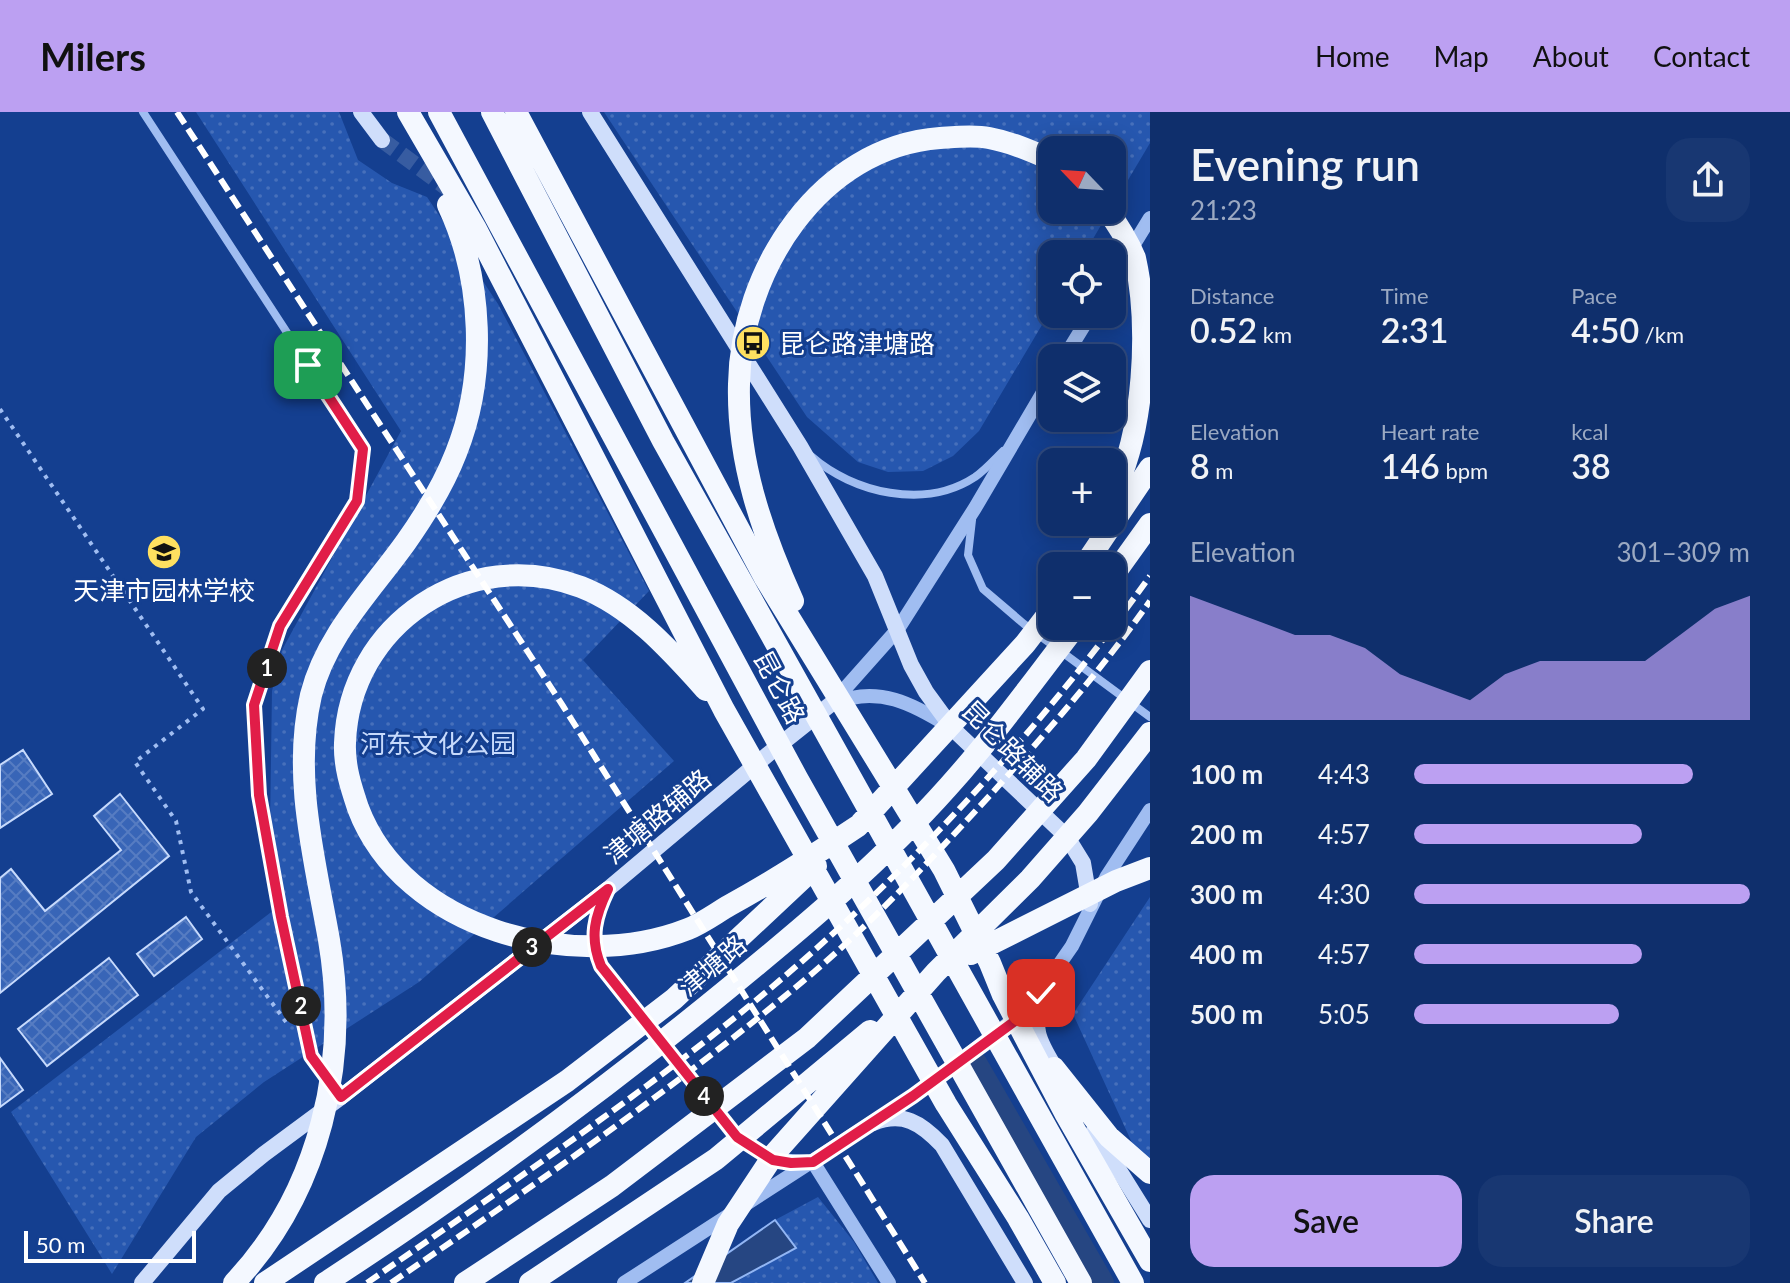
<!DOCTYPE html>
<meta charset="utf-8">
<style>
:root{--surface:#0f2f6c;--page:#183772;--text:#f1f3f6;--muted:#9ba9c2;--line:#2f4a7f;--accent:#bca0f2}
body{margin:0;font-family:Lato,"Noto Sans SC",sans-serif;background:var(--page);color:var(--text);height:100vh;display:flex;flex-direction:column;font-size:30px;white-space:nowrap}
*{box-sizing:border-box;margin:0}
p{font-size:26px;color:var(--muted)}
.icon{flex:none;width:44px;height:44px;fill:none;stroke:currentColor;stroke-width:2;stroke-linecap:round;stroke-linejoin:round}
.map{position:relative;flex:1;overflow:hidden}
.panel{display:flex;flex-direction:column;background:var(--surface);width:640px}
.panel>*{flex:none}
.needle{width:52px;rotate:295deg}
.tools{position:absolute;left:1038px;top:24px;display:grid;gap:16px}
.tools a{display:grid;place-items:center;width:88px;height:88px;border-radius:16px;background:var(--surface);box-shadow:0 4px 20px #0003,0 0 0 2px var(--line);font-size:40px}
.scale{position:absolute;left:24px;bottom:20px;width:172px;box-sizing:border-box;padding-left:8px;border:4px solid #fff;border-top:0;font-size:22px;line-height:28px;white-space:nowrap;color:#fff;-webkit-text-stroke:6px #143f90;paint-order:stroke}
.pin{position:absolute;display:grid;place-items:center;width:68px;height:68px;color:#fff;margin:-34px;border-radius:16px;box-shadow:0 4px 12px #0006}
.km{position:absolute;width:40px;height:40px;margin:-20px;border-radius:50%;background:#222;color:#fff;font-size:22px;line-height:40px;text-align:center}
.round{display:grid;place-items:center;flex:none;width:84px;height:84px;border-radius:24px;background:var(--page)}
.head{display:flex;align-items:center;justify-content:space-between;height:136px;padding:0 40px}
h1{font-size:44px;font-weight:600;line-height:60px}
.stats{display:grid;grid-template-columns:repeat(3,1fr);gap:12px;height:136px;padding:8px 40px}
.stats div{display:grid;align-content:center}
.stats b{font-size:34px;font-weight:600}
.stats small{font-size:22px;font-weight:400}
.stats p{font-size:22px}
.chart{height:224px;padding:16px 40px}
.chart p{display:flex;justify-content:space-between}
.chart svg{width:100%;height:144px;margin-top:8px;fill:var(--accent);opacity:.7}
.cta{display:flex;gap:16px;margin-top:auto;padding:16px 40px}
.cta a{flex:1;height:92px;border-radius:24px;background:var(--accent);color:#111;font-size:32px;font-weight:600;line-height:92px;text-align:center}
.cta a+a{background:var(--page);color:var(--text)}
ul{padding:0 40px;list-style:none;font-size:26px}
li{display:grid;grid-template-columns:128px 96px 1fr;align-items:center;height:60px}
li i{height:20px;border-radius:10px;background:var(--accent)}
header{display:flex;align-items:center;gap:48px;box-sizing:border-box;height:112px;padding:0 40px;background:var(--accent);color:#111}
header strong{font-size:38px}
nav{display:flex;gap:44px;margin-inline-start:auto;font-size:28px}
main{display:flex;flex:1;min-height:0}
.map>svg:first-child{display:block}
</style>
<header>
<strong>Milers</strong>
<nav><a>Home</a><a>Map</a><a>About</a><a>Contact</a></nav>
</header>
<main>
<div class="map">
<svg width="1150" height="1171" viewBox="0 0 1150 1171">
<defs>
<pattern id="park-dots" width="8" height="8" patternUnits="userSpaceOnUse" patternTransform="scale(2)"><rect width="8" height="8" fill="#2657af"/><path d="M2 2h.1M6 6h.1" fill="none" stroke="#4770bb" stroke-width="1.8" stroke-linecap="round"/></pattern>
<pattern id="building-cross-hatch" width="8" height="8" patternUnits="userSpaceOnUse" patternTransform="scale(2)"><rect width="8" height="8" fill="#3865b7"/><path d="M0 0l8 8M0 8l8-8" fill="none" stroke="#567cc2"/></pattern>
</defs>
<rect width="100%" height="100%" fill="#143f90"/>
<!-- park -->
<path fill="url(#park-dots)" d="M 196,0 L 339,0 L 358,48 L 392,71 L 427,85 L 498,192 L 649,479 L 583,548 L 674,649 L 419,870 L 264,970 L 196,1025 L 112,1162 L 11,1000 L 283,791 L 270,716 L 272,579 L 282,538 L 401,319 Z
M 604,0 L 1150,0 L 1150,31 L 1112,95 L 1112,38 L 1052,38 L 1052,98 L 1110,98 L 1084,142 L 1052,142 L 1052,196 L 979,319 L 953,344 L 923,359 L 888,360 L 858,350 L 807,305 Z
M 1150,785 L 1150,1070 L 1073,902 Z
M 818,1085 L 854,1130 L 878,1171 L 734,1171 L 796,1136 L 775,1108 Z"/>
<!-- water -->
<path fill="#264682" stroke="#92b6f4" stroke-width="2" d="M 775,1108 L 796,1136 L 731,1171 L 685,1171 Z"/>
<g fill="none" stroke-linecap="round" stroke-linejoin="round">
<!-- canal -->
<path stroke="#264682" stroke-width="24" d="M 975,951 L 1102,1171"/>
</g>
<!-- building -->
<path fill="url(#building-cross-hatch)" stroke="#c7dafc" stroke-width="2" d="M 23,638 L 52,682 L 0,716 L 0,653 Z
M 120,682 L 169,744 L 0,881 L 0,766 L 11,757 L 45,799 L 121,738 L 94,704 Z
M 186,805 L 202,827 L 154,864 L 137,842 Z
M 109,846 L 138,883 L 47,954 L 18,917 Z
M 0,946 L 23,978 L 0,995 Z"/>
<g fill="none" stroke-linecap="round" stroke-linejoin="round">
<!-- secondary-tunnel -->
<path stroke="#375ca1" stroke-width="16" stroke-dasharray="16 8" stroke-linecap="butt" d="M 382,28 L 451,79"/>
<!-- path -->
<path stroke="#a0bdf1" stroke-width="4" stroke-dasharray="4 6" stroke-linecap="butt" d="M 0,297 L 203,597 L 135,650 L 176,709 L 191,780 L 286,910"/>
<!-- minor -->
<path stroke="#a0bdf1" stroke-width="8" d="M 143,0 L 363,337 L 357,389 L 280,514 L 254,593 L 259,683 L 281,805 L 311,944 L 327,965
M 811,344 C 853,381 925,398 975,365 C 985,358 994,348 1003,339
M 972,408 L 968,443 L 983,477 L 1024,512 L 1150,605"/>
<!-- tertiary -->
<path stroke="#a0bdf1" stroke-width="14" d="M 1112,168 L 1150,106
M 1064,246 L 1091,202
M 834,589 L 898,517 L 975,396 L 1052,265
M 835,591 C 878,573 913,592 950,615
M 608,777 C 595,804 589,825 601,854 L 737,1025 L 773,1048 L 809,1050
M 813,1050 L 889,1171
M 624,1171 L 913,984 L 1029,896 L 1072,834 L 1107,764 L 1150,698"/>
<!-- secondary -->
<path stroke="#cfdefb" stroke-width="16" d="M 361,0 L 382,28
M 590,0 L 800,334 L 875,464 L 911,553 L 926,580 L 953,617 L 1067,725 L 1083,751 L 1090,792
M 1041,881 C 1031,922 1040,930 1060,964
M 873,1011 C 903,999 921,1011 942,1033 L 1025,1171
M 1094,1018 L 1150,1108
M 142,1171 L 219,1079 L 264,1042 L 341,985 L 608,777 L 772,639 L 831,592"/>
<!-- trunk -->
<path stroke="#f4f8ff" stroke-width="22" d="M 408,0 L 476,117 L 724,598 L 946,992 L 1018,1106 L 1055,1171
M 439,0 L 797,666 L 1081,1171
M 492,0 L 663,329 L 1133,1171
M 516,0 L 765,466 L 944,758 L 990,851 L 1003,883 L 1065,1001 L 1150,1149
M 1107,98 C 1118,113 1128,129 1135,146 C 1150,214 1145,320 1112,384
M 1084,454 L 1150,356
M 1112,465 L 1150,412
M 793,489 C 762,420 737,349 739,272 C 741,159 819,35 940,26 C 956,25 974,23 989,26 C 1011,30 1031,39 1052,48
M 706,578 C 670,538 632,495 581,475 C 469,432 349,512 345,631 C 344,654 351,675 358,696 C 404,818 574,862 688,817 C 703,811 716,801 730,793 C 774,769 816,742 858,714
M 861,711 L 1025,532 L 1052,497
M 971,842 L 1116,769 L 1150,756
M 1054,956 L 1109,1025 L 1150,1061
M 234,1171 C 320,1080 350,950 329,828 C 315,748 292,665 311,583 C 326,523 371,479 406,430 C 425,403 444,372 456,341 C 487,264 483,167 448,93
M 265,1171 L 567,969 L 674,887 L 816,754
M 325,1171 C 465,1080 601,981 730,875 C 806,813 883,748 948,675 C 994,624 1034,568 1076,514
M 465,1171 L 612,1074 L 807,926 L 996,748 L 1086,647 L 1150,559
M 530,1171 L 716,1047 L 870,919
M 703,1171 L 728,1112 L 775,1041 L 936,860 L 1030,767 L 1088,701 L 1150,621"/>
<!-- rail -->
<path stroke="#fff" stroke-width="6" stroke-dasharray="14 6" stroke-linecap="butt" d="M 177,0 L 563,594 L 925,1171
M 367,1171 C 520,1064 677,961 817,836 C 940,726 1054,599 1150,464
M 391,1171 C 536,1072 680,973 814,860 C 878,805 936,742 993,680 C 1048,619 1103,556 1150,489"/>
</g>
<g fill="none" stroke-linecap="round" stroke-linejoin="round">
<!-- route casing -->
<g stroke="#fff" stroke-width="16">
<path id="route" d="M 308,253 L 363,337 L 357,389 L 280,514 L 254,593 L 259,683 L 281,805 L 311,944 L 341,985 L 608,777 C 595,804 589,825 601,854 L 737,1025 L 773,1048 L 791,1051 L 813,1050 L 913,984 L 1015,909 L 1041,881"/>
</g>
<!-- route -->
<use href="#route" stroke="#e11d48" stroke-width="10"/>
</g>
<!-- icons -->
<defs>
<g id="bus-disc" transform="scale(1.8)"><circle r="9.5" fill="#ffe060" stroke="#143f90"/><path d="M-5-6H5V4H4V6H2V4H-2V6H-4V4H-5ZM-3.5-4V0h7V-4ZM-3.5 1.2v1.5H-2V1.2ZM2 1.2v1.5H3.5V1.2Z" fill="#111"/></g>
<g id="school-disc" transform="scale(1.8)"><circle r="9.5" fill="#ffe060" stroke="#143f90"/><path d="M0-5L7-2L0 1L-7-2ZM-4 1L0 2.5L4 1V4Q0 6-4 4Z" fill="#111"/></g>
</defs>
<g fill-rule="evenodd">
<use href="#bus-disc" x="753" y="231"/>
<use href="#school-disc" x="164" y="440"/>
</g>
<g text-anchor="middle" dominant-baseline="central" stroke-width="6" stroke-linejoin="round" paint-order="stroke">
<!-- poi labels -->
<g font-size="26" fill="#fff" stroke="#143f90" text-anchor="start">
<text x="779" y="231">昆仑路津塘路</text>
<text x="164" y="478" text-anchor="middle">天津市园林学校</text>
</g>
<!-- street labels -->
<g font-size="26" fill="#fff" stroke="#143f90">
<text transform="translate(780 575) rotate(62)">昆仑路</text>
<text transform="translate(1013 639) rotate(45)">昆仑路辅路</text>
<text transform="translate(657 704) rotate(-40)">津塘路辅路</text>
<text transform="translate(712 853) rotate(-40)">津塘路</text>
</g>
<!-- park labels -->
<g font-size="26" fill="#c7dafc" stroke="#143f90">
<text x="438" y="631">河东文化公园</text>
</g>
</g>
</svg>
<div class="tools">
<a><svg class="needle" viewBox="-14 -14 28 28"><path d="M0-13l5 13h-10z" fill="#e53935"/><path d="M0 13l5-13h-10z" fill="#9ba9c2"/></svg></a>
<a><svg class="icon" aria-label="locate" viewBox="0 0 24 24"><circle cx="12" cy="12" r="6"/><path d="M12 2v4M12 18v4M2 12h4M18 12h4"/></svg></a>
<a><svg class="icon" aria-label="layers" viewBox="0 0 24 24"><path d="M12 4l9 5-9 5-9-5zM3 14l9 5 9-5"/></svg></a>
<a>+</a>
<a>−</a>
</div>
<div class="scale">50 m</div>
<div class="pin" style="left:308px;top:253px;background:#1e9e55"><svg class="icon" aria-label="arrive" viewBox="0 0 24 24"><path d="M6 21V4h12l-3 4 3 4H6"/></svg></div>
<div class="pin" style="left:1041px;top:881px;background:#d93025"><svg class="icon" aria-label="check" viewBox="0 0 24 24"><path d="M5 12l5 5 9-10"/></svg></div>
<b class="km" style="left:267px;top:556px">1</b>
<b class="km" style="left:301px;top:894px">2</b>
<b class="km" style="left:532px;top:835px">3</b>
<b class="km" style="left:704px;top:984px">4</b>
</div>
<section class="panel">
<div class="head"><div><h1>Evening run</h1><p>21:23</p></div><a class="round"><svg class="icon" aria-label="share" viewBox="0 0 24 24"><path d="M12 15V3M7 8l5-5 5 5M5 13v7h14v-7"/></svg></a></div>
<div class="stats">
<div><p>Distance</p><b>0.52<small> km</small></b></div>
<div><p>Time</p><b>2:31</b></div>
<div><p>Pace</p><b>4:50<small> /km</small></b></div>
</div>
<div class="stats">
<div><p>Elevation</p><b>8<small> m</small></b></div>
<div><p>Heart rate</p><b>146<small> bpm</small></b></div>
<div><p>kcal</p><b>38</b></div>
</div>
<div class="chart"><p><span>Elevation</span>301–309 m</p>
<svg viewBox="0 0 160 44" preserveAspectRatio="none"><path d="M0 44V6L10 10L20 14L30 18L40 18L50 22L60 30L70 34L80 38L90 30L100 26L110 26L120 26L130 26L140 18L150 10L160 6V44z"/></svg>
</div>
<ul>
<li><b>100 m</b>4:43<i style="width:83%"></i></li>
<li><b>200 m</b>4:57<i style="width:68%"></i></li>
<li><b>300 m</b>4:30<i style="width:100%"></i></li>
<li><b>400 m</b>4:57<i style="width:68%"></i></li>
<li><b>500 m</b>5:05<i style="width:61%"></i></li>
</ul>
<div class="cta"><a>Save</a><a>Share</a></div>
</section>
</main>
